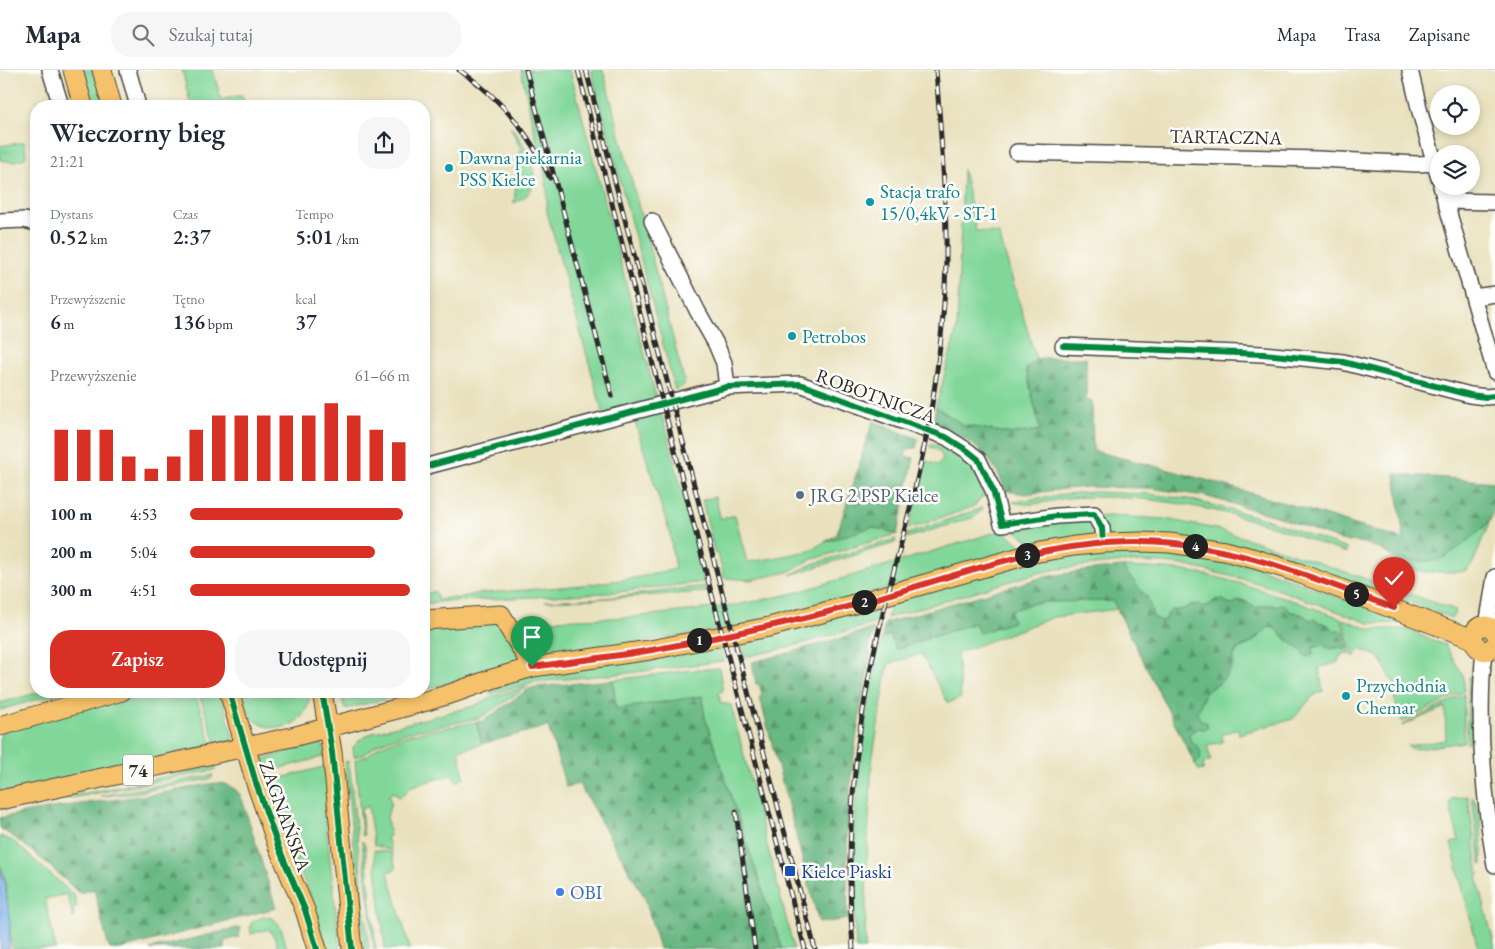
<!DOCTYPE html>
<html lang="pl">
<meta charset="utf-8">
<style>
:root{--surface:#fff;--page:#f6f6f7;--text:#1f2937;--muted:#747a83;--line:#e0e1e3;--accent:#d93025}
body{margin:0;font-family:"EB Garamond",serif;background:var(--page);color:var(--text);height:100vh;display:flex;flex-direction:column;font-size:19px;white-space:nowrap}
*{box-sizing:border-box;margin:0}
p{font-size:16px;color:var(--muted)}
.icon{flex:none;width:28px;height:28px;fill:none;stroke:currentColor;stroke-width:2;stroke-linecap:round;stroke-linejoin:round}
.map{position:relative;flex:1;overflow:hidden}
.details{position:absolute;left:30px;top:30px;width:400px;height:598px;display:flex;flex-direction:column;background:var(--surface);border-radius:20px;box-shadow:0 2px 8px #0003}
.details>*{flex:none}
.buttons{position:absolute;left:1430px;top:15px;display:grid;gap:10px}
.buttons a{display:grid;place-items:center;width:50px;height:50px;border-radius:50%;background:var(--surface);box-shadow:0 2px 8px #0003;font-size:25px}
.pin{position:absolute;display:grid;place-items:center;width:42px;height:42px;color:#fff;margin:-51px -21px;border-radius:50% 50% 50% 0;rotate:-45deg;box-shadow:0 0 5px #0007}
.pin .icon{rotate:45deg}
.km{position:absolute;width:25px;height:25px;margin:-12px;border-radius:50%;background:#222;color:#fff;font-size:14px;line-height:25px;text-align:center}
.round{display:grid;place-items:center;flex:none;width:52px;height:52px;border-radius:20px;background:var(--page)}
.overview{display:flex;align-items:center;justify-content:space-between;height:85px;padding:0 20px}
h1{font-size:28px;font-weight:600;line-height:38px}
.figures{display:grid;grid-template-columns:repeat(3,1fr);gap:8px;height:85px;padding:5px 20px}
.figures div{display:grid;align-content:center}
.figures b{font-size:21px;font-weight:600}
.figures small{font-size:14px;font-weight:400}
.figures p{font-size:14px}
.chart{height:140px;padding:10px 20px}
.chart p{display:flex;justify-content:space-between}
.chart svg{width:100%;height:90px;margin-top:5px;stroke:var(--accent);stroke-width:6}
.button{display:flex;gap:10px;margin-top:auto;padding:10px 20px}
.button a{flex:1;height:58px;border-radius:20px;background:var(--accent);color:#fff;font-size:20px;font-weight:600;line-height:58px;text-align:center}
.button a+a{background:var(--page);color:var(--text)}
ul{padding:0 20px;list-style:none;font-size:16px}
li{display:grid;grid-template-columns:80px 60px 1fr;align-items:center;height:38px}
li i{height:12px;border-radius:6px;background:var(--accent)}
header{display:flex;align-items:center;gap:30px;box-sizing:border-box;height:70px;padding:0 25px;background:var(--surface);border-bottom:1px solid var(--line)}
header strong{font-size:24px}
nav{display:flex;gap:28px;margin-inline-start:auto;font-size:18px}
.search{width:350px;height:45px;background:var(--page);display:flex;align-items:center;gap:12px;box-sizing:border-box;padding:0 18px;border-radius:20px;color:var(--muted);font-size:19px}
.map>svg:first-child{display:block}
</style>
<header>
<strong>Mapa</strong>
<div class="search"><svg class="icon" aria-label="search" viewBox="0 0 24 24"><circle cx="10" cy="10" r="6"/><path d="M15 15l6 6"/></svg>Szukaj tutaj</div>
<nav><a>Mapa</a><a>Trasa</a><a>Zapisane</a></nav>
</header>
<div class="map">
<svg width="1495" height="879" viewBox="0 0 1495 879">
<defs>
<pattern id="forest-firs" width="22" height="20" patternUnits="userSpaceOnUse" patternTransform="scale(1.25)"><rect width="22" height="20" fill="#68b882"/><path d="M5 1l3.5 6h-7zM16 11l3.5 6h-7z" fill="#56966b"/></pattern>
<pattern id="park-tufts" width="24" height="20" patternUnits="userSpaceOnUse" patternTransform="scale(1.25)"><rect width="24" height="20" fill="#81d79a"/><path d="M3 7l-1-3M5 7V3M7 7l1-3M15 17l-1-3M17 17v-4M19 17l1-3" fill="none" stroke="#70b985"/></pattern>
</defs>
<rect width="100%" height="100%" fill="#fdfcf7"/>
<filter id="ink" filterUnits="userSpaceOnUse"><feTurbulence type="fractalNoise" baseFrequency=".02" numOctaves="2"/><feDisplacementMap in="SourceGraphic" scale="10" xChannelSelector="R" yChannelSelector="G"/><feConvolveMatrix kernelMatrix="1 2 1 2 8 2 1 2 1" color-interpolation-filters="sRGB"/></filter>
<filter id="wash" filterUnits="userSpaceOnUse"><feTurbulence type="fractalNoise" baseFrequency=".0096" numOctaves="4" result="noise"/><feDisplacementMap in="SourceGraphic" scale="20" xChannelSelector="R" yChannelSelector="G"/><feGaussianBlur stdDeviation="1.12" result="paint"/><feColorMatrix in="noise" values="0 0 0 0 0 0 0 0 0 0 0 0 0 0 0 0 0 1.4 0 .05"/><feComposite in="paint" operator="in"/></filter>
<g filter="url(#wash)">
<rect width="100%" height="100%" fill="#e9e1be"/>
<!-- green -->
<path fill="#81d79a" stroke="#568162" d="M 79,0 L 95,0 L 106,36 L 89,36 Z
M 182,0 L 213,0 L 221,30 L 242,25 L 244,33 L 229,36 L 191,36 Z
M 521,0 L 570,0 L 657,331 L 604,343 L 602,340 L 547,142 L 547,120 L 542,87 L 535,65 Z
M 591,0 L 603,0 L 685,314 L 682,317 L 675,320 Z
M 510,56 C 522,69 537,96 533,114 C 531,124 523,129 514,133 L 517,107 L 515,98 L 521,79 Z
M 963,99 L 976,161 L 999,164 L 1036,289 L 1026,299 L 1040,360 L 1012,364 L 963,355 L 936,337 L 957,258 Z
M 660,341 L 666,358 L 699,488 L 697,489 L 704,512 L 608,523 L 438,532 L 424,534 L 424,525 L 435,521 L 438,530 L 454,527 L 455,529 L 474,524 C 541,518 610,516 675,499 L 670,464 L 636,355 L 635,348 Z
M 931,373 C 955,384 981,397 983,426 L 974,436 L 970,438 L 908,459 L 927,391 L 938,395 C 947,387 940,380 930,377 Z
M 1093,422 L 1148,424 L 1188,429 L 1266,449 L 1347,479 L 1346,483 C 1322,475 1299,465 1275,457 C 1217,439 1164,428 1103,427 C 1092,427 1080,427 1069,428 C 1053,430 1027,438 1013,432 L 1065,424 Z
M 715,427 L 721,449 L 735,445 L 747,492 L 768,489 L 808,481 L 825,472 L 872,457 L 897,464 L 810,490 L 788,502 L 751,510 L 724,508 L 718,483 L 715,484 L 702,430 Z
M 982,438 L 978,444 L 972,448 L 906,468 L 907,464 Z
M 1111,446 L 1166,449 L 1216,459 L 1258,472 L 1456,540 L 1452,548 L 1350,510 L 1254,482 L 1034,474 L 1011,458 L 1079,447 Z
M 1491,448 L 1473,493 L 1467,500 L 1461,502 L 1422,502 L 1404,495 L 1380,479 L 1412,491 C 1438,481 1477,473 1491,448 Z
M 1003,460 L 1026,479 L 773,551 L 518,592 L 424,620 L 424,556 L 495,552 L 633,547 L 731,536 L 791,524 Z
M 896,469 L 895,473 L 790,505 L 812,494 Z
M 1181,481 L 1255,496 L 1446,567 L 1443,568 L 1405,554 L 1369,553 L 1282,521 L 1251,511 L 1183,495 L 1164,493 L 1123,492 L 1058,499 L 1034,504 L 887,548 L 891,531 L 1016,495 L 1078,482 Z
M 1122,497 C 1141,498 1160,498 1179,500 C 1235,508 1288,529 1341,548 L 1346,565 L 1341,561 L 1335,561 L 1327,554 L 1310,550 L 1303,545 L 1289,541 L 1286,536 L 1266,535 L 1256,538 L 1239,530 L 1232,535 L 1228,534 L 1223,530 C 1207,533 1209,540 1192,534 L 1163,551 L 1153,547 L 1148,529 Z
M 705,516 L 706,522 L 610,528 L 545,531 L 606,528 Z
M 1113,531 L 1118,539 L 1054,547 L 957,583 L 961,628 L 948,633 L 921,584 L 888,594 L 872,692 L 867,785 L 865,879 L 856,879 C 853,827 852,775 856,723 C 859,675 869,628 877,581 L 879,580 L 882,568 L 890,565 L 896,579 L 975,552 L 1012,552 L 1009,541 L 1031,534 L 1044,532 Z
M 880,535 L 876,553 L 790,577 L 745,587 L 740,570 Z
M 1343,549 L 1369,559 L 1405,559 L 1445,575 L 1464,607 L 1464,621 L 1402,652 C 1400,644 1396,635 1394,627 L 1399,625 L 1394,612 L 1389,607 L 1384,594 L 1378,586 L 1361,580 L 1357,582 L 1354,587 Z
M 1269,557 C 1279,558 1299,576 1304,585 L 1313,584 L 1313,578 L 1323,575 L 1331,579 L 1341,577 L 1345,579 L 1349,577 L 1351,585 L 1345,583 L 1340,586 L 1338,592 L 1319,598 L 1323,621 L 1313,626 L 1293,649 L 1239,664 L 1238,659 L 1222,664 L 1223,672 L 1207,675 L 1211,690 L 1204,693 L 1203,700 L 1199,701 L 1195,694 L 1199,691 L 1189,668 L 1189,664 L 1197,658 L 1204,659 L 1197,644 L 1205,623 L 1211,618 L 1219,614 L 1233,596 L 1233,588 L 1238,579 L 1250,574 Z
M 720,574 L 724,591 L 628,603 L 534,612 L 490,624 L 489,623 L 498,617 L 531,605 Z
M 719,598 L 723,621 L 719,622 L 721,633 L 731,635 L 794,879 L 782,879 L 705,648 L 702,627 L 616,639 L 613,610 L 684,601 Z
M 1469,607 L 1473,607 L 1472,667 L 1471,671 L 1467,674 L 1467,653 Z
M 529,616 L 480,648 L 409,662 L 378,674 L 364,684 L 354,687 L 353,677 L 361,669 L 374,662 L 474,636 L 497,625 Z
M 44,621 L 66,621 L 0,640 L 0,633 Z
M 146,621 L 194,621 L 213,678 L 0,725 L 0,662 Z
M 198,621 L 220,621 L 234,670 L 217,676 Z
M 244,621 L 309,621 C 313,668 242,672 244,621 Z
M 340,621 L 419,621 L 345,639 Z
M 1464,624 L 1464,672 L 1417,679 L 1410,678 L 1407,676 L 1446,670 L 1445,637 L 1402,656 L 1402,655 Z
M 476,652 L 482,674 L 459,680 L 464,707 L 459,711 L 456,711 L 451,705 L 413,716 C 407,719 406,725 399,727 L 394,722 L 389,725 L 391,733 L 387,747 L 390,766 L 387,767 L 391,781 L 374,775 L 368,736 L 361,739 L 364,766 L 362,765 L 355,690 L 367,686 L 378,677 L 411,664 Z
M 321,671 L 326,686 L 263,703 L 260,690 Z
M 348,691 L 349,692 L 369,879 L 364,879 L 345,692 Z
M 216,695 L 215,700 L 77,727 L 0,739 L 0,738 L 114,718 Z
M 327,696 L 330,735 L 324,736 L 340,879 L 326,879 L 309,822 L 278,752 L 266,712 Z
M 213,705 L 211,709 L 128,724 L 101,726 Z
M 1468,726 L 1479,805 L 1477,806 L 1495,878 L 1481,879 L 1477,875 L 1451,773 L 1459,771 L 1449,732 L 1452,729 Z
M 1472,727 C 1483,737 1482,780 1482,795 L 1481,795 Z
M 0,766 L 13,771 L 74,825 L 77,837 L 73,838 L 75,848 L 73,848 L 67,824 L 45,829 L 56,879 L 12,879 L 5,809 L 0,794 Z
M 362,771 L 365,775 L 376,879 L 374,879 Z
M 374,780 L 392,783 L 396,799 L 388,802 L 410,879 L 385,879 Z
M 263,847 C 281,845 283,865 287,879 L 278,879 L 276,870 L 269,859 L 251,864 L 250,856 L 252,852 Z"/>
<!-- forest -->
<path fill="url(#forest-firs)" stroke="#4a7256" d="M 1042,288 L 1086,288 L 1086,331 L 1092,331 L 1093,381 C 1198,405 1301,438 1404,470 L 1395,404 L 1495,412 C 1495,424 1495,435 1491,447 C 1486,459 1450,486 1438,490 C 1431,492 1422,491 1415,491 C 1401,490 1379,478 1364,473 C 1355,471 1346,472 1337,469 L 1279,447 L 1205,426 L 1149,418 L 1088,417 L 1064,419 L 1026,424 L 1006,421 C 992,382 969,369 933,354 L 936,337 L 963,355 L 1012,364 L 1040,360 L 1026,299 L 1036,289 Z
M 873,351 L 918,369 L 916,378 L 909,379 L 904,386 L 914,388 L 897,464 L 872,457 L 825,472 L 837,464 Z
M 1122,497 L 1148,529 L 1153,547 L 1163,551 L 1167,548 L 1167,544 L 1171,540 C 1185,541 1187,535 1199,534 L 1202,538 L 1206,537 L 1217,529 L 1223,530 L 1228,534 L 1232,535 C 1245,526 1244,532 1256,538 L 1266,535 L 1276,536 L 1282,534 L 1286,536 L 1289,541 L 1303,545 L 1310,550 L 1315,549 L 1320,553 L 1327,554 L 1335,561 L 1341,561 L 1346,565 L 1349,577 L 1346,579 L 1341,577 L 1331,579 L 1323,575 L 1313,577 L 1313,584 L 1308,587 L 1304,585 L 1300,579 L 1287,570 L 1275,558 L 1269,557 C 1263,563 1257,568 1251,573 C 1247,575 1241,576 1237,580 C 1232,586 1233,597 1227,605 C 1221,614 1212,615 1206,622 C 1202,628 1200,637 1197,644 L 1201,650 L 1207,653 L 1208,657 L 1204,659 L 1197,658 L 1189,664 C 1189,671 1193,673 1198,676 L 1201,683 L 1200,690 L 1195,694 L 1113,531 L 1044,532 L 1031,534 L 1010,541 L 1013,552 L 979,563 L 975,553 L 896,579 L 890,565 L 882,568 L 885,553 L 1044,507 L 1075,502 Z
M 874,558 L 868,583 L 871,583 C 861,634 852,686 849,738 C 846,775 847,812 848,849 L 819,853 L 760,628 L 762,624 L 759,614 L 756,614 L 752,592 L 782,585 Z
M 613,610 L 616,639 L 702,626 L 705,648 L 782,879 L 659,879 L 645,828 L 579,714 L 566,717 L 548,656 L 482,674 L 476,652 L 483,651 L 529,619 L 535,617 Z
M 214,713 C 225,713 234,716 241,726 L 276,838 L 120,879 L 110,879 L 108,875 L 94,819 L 79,823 C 54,800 29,776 0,758 L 0,748 C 44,738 89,733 134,727 C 161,724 187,718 214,713 Z
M 241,857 L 239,867 L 224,871 L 225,879 L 150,879 Z"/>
<!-- park -->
<path fill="url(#park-tufts)" stroke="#568162" d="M 24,72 L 26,84 L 25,88 L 13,92 L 0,90 L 0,76 Z"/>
<!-- water -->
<path fill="#84b6f0" stroke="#58708e" d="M 0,797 L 5,813 L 10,854 L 9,879 L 0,879 Z"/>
</g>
<g filter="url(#ink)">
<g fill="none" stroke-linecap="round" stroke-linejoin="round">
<!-- minor casing -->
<g stroke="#484641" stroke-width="18">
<path id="minor" d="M 50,0 L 61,36
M 128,0 L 138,36
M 1410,0 L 1420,42 L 1439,108
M 1017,82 L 1319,89 L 1417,94 L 1435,93
M 1441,116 L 1495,302
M 1445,131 L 1495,132
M 0,151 L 24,150 L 36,153
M 652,151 L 698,242 L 716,274 L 724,293 L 727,317
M 1474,227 L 1495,224
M 1063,276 L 1263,284 L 1343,292 L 1470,325 L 1486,327 L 1495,326
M 424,397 L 727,317 L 800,314 L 946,367 L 968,381 L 978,389 L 993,420 L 1002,454 L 1057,446 L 1094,444 L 1102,458 L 1103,473
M 1487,556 L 1495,507
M 1484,580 C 1477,653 1483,724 1495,795"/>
</g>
<!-- major casing -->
<g stroke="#484641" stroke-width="21">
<path id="major" d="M 73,0 L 83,36
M 102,0 L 112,36
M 424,550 L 501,545 L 533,597
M 1495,562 C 1492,558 1489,556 1485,556 C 1463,556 1477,595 1495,575
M 229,621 L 256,713 L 278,776 L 305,840 L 317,879
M 322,621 L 332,682 L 352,879
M 0,656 L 122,621
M 0,730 L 296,666 L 430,630 L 453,623 L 492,609 L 533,597 L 650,580 L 769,557 L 844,537 L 1034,483 L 1074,476 L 1103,473 L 1141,472 L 1170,473 L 1225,481 L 1255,489 L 1296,502 L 1473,569"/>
</g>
<!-- minor -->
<use href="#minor" stroke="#fff" stroke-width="15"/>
<!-- major -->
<use href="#major" stroke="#f5c16b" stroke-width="19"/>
<!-- rail casing -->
<g stroke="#2b2b2b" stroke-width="5">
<path id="rail" d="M 459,0 C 500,27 530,64 550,108
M 526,0 L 612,326
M 578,0 L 702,487 L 805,879
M 586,0 L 815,879
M 736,742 L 755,879
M 853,879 C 845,779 853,679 874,582 C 892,499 919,418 932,334 C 941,278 947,222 946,165 C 945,110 940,55 936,0"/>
</g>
<!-- rail -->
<use href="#rail" stroke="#fdfcf7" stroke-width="3" stroke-dasharray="9" stroke-linecap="butt"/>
<!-- cycleway casing -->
<g stroke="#fdfcf7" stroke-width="9">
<path id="cycleway" d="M 1063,276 L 1263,284 L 1343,292 L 1470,325 L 1486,327 L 1495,326
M 424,397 L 727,317 L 800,314 L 946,367 L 968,381 L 978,389 L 993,420 L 1002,454 L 1057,446 L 1094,444 L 1102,458 L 1103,473
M 229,621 L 256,713 L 278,776 L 305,840 L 317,879
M 322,621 L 332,682 L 352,879"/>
</g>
<!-- cycleway -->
<use href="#cycleway" stroke="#00873e" stroke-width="6"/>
</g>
</g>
<g fill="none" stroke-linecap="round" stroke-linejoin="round" filter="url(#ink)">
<!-- route casing -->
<g stroke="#fff" stroke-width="10">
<path id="route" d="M 532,597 C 572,591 612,587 652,580 C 716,568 780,555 843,538 C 941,512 1038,470 1142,472 C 1231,473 1312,507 1394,538"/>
</g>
<!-- route -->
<use href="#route" stroke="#d93025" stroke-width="6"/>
</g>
<!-- markers -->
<g fill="#0f9aa8" stroke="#fdfcf7" stroke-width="2">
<circle cx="449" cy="98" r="5"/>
<circle cx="870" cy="132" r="5"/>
<circle cx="792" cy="266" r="5"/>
<circle cx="1346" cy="626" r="5"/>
</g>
<circle fill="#5c6f8a" stroke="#fdfcf7" stroke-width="2" cx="800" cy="425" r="5"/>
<rect fill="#1a4fb4" stroke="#fdfcf7" stroke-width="2" x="784" y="795" width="12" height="12" rx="2.5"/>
<circle fill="#3f7fe0" stroke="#fdfcf7" stroke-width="2" cx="560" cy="822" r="5"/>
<g text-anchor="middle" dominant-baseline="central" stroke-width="5" stroke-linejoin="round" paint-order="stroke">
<!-- shield labels -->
<rect fill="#fdfcf7" stroke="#6a6a68" stroke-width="1" x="123" y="684.5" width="30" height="31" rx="4"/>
<g font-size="18" font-weight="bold" fill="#2b2b2b">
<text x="138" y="700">74</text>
</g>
<!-- street labels -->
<g font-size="19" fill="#2b2b2b" stroke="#fdfcf7">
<text transform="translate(1226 67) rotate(1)">TARTACZNA</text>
<text transform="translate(876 326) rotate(20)">ROBOTNICZA</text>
<text transform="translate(285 746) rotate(70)">ZAGNAŃSKA</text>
</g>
<!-- culture labels -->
<g font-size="19" fill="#0d838f" stroke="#fdfcf7" text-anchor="start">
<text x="459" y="87">Dawna piekarnia<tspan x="459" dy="22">PSS Kielce</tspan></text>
<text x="880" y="121">Stacja trafo<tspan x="880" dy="22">15/0,4kV - ST-1</tspan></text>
<text x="802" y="266">Petrobos</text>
<text x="1356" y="615">Przychodnia<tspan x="1356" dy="22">Chemar</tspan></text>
</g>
<!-- service labels -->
<g font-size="19" fill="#4e5e75" stroke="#fdfcf7" text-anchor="start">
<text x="810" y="425">JRG 2 PSP Kielce</text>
</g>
<!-- transit labels -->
<g font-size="19" fill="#164399" stroke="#fdfcf7" text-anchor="start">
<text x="801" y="801">Kielce Piaski</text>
</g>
<!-- shop labels -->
<g font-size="19" fill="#366cbe" stroke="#fdfcf7" text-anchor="start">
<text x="570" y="822">OBI</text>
</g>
</g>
</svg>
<div class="buttons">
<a><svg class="icon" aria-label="locate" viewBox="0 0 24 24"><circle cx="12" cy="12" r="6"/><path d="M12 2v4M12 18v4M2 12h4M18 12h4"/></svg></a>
<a><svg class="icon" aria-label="layers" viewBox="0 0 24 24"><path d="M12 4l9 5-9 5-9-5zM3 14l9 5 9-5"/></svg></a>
</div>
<div class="pin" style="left:532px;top:597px;background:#1e9e55"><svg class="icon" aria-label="arrive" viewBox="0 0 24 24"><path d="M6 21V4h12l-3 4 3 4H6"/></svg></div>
<div class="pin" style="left:1394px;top:538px;background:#d93025"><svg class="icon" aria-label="check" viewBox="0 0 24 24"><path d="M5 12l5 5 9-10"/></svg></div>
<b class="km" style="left:699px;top:570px">1</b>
<b class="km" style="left:864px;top:532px">2</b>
<b class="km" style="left:1027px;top:485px">3</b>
<b class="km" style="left:1195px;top:476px">4</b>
<b class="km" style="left:1356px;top:524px">5</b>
<section class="details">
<div class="overview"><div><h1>Wieczorny bieg</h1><p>21:21</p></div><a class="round"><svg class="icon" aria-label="share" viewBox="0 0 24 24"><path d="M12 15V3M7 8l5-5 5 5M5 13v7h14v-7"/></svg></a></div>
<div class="figures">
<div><p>Dystans</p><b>0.52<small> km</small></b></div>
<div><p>Czas</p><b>2:37</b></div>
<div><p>Tempo</p><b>5:01<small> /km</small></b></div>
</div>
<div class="figures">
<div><p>Przewyższenie</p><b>6<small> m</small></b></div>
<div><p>Tętno</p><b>136<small> bpm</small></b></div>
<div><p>kcal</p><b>37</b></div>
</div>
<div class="chart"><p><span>Przewyższenie</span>61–66 m</p>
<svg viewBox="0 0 160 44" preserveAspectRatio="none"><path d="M5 44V19M15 44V19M25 44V19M35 44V32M45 44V38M55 44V32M65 44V19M75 44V12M85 44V12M95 44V12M105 44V12M115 44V12M125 44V6M135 44V12M145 44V19M155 44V25"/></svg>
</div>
<ul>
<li><b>100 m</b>4:53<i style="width:97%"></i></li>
<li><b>200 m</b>5:04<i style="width:84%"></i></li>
<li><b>300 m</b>4:51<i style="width:100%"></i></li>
</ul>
<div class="button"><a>Zapisz</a><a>Udostępnij</a></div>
</section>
</div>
